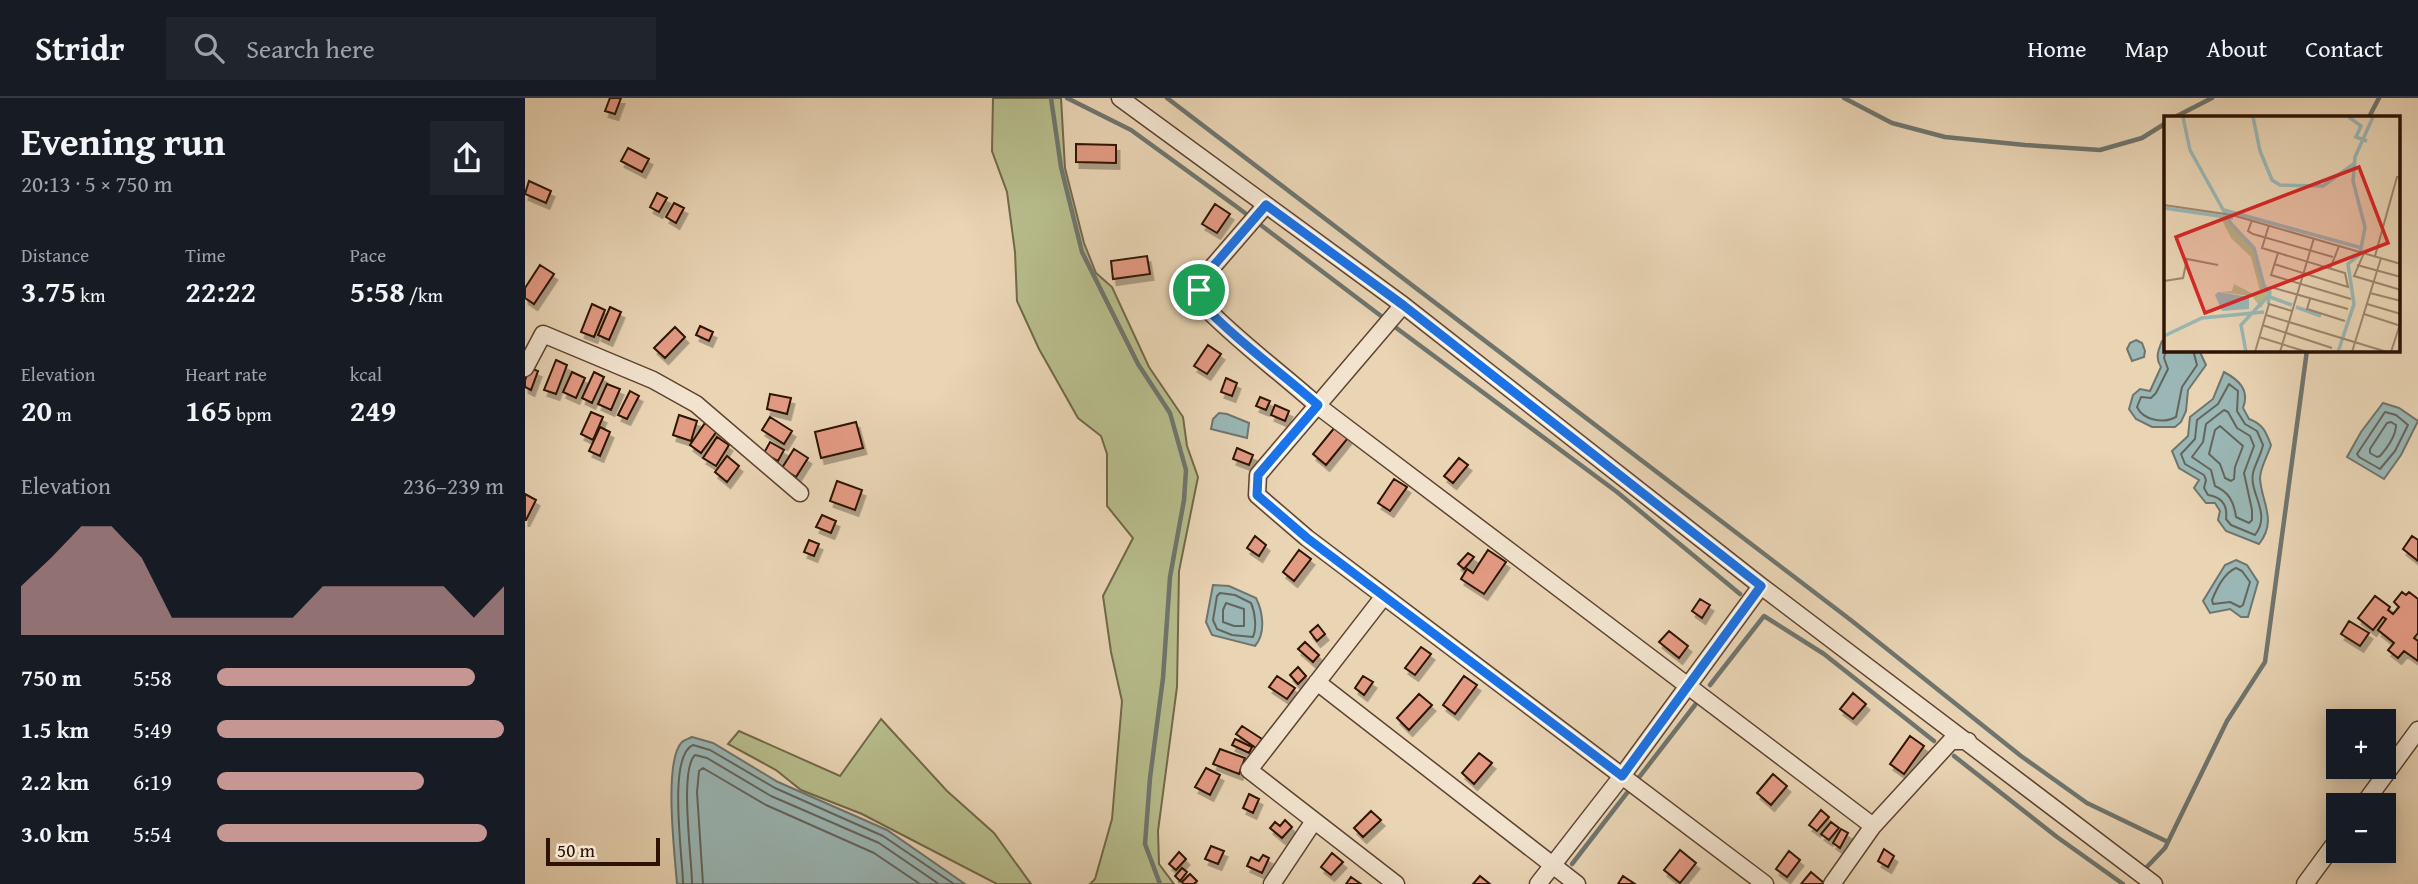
<!DOCTYPE html>
<meta charset="utf-8">
<style>
:root{--surface:#171b24;--page:#20242c;--text:#f1f3f6;--muted:#9ea1a6;--line:#363941;--accent:#c59692}
body{margin:0;font-family:"Gentium Book Plus",serif;background:var(--page);color:var(--text);height:100vh;display:flex;flex-direction:column;font-size:26px;white-space:nowrap}
*{box-sizing:border-box;margin:0}
p{font-size:23px;color:var(--muted)}
.icon{flex:none;width:38px;height:38px;fill:none;stroke:currentColor;stroke-width:2;stroke-linecap:round;stroke-linejoin:round}
.map{position:relative;flex:1;overflow:hidden}
.details{display:flex;flex-direction:column;background:var(--surface);width:525px}
.details>*{flex:none}
.controls{position:absolute;left:1801px;top:611px;display:grid;gap:14px}
.controls a{display:grid;place-items:center;width:70px;height:70px;border-radius:0px;background:var(--surface);box-shadow:0 4px 18px #0003;font-size:35px}
.scale{position:absolute;left:21px;bottom:18px;width:114px;box-sizing:border-box;padding-left:7px;border:4px solid #2e1304;border-top:0;font-size:19px;line-height:24px;white-space:nowrap;color:#2e1304;-webkit-text-stroke:5px #f1e3ce;paint-order:stroke}
.pin{position:absolute;display:grid;place-items:center;width:60px;height:60px;color:#fff;margin:-30px;border:4px solid #fff;border-radius:50%;box-shadow:0 2px 7px #0007}
.round{display:grid;place-items:center;flex:none;width:74px;height:74px;border-radius:0px;background:var(--page)}
.summary{display:flex;align-items:center;justify-content:space-between;height:119px;padding:0 21px}
h1{font-size:38px;font-weight:800;line-height:52px}
.metrics{display:grid;grid-template-columns:repeat(3,1fr);gap:10px;height:119px;padding:7px 21px}
.metrics div{display:grid;align-content:center}
.metrics b{font-size:30px;font-weight:800}
.metrics small{font-size:19px;font-weight:400}
.metrics p{font-size:19px}
.chart{height:196px;padding:14px 21px}
.chart p{display:flex;justify-content:space-between}
.chart svg{width:100%;height:126px;margin-top:7px;fill:var(--accent);opacity:.7}
ul{padding:0 21px;list-style:none;font-size:23px}
li{display:grid;grid-template-columns:112px 84px 1fr;align-items:center;height:52px}
li i{height:18px;border-radius:9px;background:var(--accent)}
header{display:flex;align-items:center;gap:42px;box-sizing:border-box;height:98px;padding:0 35px;background:var(--surface);border-bottom:2px solid var(--line)}
header strong{font-size:33px}
nav{display:flex;gap:38px;margin-inline-start:auto;font-size:24px}
.search{width:490px;height:63px;background:var(--page);display:flex;align-items:center;gap:18px;box-sizing:border-box;padding:0 24px;border-radius:0px;color:var(--muted);font-size:26px}
main{display:flex;flex:1;min-height:0}
.map>svg:first-child{display:block}
</style>
<header>
<strong>Stridr</strong>
<div class="search"><svg class="icon" aria-label="search" viewBox="0 0 24 24"><circle cx="10" cy="10" r="6"/><path d="M15 15l6 6"/></svg>Search here</div>
<nav><a>Home</a><a>Map</a><a>About</a><a>Contact</a></nav>
</header>
<main>
<section class="details">
<div class="summary"><div><h1>Evening run</h1><p>20:13 · 5 × 750 m</p></div><a class="round"><svg class="icon" aria-label="share" viewBox="0 0 24 24"><path d="M12 15V3M7 8l5-5 5 5M5 13v7h14v-7"/></svg></a></div>
<div class="metrics">
<div><p>Distance</p><b>3.75<small> km</small></b></div>
<div><p>Time</p><b>22:22</b></div>
<div><p>Pace</p><b>5:58<small> /km</small></b></div>
</div>
<div class="metrics">
<div><p>Elevation</p><b>20<small> m</small></b></div>
<div><p>Heart rate</p><b>165<small> bpm</small></b></div>
<div><p>kcal</p><b>249</b></div>
</div>
<div class="chart"><p><span>Elevation</span>236–239 m</p>
<svg viewBox="0 0 160 44" preserveAspectRatio="none"><path d="M0 44V27L10 17L20 6L30 6L40 17L50 38L60 38L70 38L80 38L90 38L100 27L110 27L120 27L130 27L140 27L150 38L160 27V44z"/></svg>
</div>
<ul>
<li><b>750 m</b>5:58<i style="width:90%"></i></li>
<li><b>1.5 km</b>5:49<i style="width:100%"></i></li>
<li><b>2.2 km</b>6:19<i style="width:72%"></i></li>
<li><b>3.0 km</b>5:54<i style="width:94%"></i></li>
</ul>
</section>
<div class="map">
<svg width="1893" height="786" viewBox="0 0 1893 786">
<defs>
<filter id="shadow"><feDropShadow dx="3.5" dy="6" stdDeviation="0" flood-color="#0004"/></filter>
</defs>
<rect width="100%" height="100%" fill="#e9d4b4"/>
<filter id="stains"><feTurbulence type="fractalNoise" baseFrequency=".00286" numOctaves="4"/><feColorMatrix values="0 0 0 0 .2 0 0 0 0 .09 0 0 0 0 .02 0 0 0 .5 -.17"/></filter>
<radialGradient id="worn" r=".72"><stop offset=".6" stop-color="#630" stop-opacity="0"/><stop offset="1" stop-color="#630" stop-opacity=".3"/></radialGradient>
<!-- green -->
<path fill="#b7bd8c" stroke="#726848" stroke-width="2" d="M 468,0 L 536,0 L 540,70 L 559,145 L 571,175 L 587,189 L 624,269 L 658,319 L 662,348 L 673,379 L 654,473 L 652,589 L 633,733 L 634,766 L 649,786 L 565,786 L 570,781 L 587,721 L 597,603 L 586,554 L 578,498 L 608,440 L 582,408 L 582,356 L 576,338 L 553,320 L 514,251 L 492,203 L 490,154 L 482,94 L 467,53 Z
M 356,621 L 422,693 L 469,735 L 506,786 L 472,786 L 337,716 L 276,692 L 251,672 L 203,646 L 214,633 L 315,678 Z"/>
<!-- water -->
<path fill="#9ab7b5" stroke="#6f756e" stroke-width="2" d="M 1611,242 L 1617,245 L 1620,253 L 1619,259 L 1607,263 L 1602,251 L 1605,245 Z
M 1641,242 L 1641,252 L 1674,252 L 1681,267 L 1663,292 L 1661,313 L 1656,324 L 1650,329 L 1627,329 L 1611,321 L 1604,311 L 1608,297 L 1615,291 L 1625,293 L 1636,269 C 1630,260 1633,253 1637,243 Z
M 1699,274 C 1714,282 1725,292 1718,310 L 1724,321 C 1738,326 1741,334 1746,347 C 1743,357 1735,370 1735,380 C 1736,404 1753,422 1734,446 L 1701,433 L 1693,422 L 1695,413 L 1690,405 L 1681,405 L 1669,390 L 1674,382 L 1654,370 L 1647,353 L 1663,338 L 1665,319 L 1688,301 Z
M 1858,305 L 1874,310 L 1893,323 L 1876,357 L 1859,381 L 1822,359 L 1836,334 Z
M 694,315 L 702,316 L 724,325 L 722,340 L 686,331 L 688,321 Z
M 1711,462 L 1722,467 L 1733,484 L 1723,519 L 1716,519 L 1705,511 L 1685,515 L 1678,503 L 1700,467 Z
M 688,487 L 704,488 L 731,500 C 738,514 741,535 730,548 L 687,537 L 681,524 Z
M 167,639 L 188,645 L 253,684 L 362,732 L 440,786 L 152,786 C 150,758 138,663 157,644 C 159,642 163,641 167,639 Z"/>
<g fill="none" stroke-linecap="round" stroke-linejoin="round">
<!-- shore -->
<path stroke="#64655c" stroke-width="2" d="M 1641,251 L 1639,260 L 1643,271 L 1631,295 L 1626,300 L 1616,299 L 1612,309 C 1618,322 1638,326 1651,319 L 1657,289 L 1672,267 L 1668,252
M 1704,286 L 1713,293 L 1712,313 L 1720,326 L 1732,333 L 1738,347 C 1736,357 1730,366 1728,375 C 1724,396 1747,415 1730,437 L 1706,427 L 1701,421 C 1703,406 1696,399 1683,397 L 1679,390 L 1681,382 L 1679,377 L 1660,366 L 1656,356 L 1670,341 L 1672,322 L 1693,306 Z
M 1699,312 L 1703,314 L 1712,330 L 1725,338 L 1729,348 L 1719,375 L 1727,412 L 1727,422 L 1724,425 L 1711,419 C 1709,404 1704,394 1690,388 L 1686,372 L 1667,359 L 1678,344 L 1681,326 Z
M 1860,314 L 1871,317 L 1883,327 L 1870,353 L 1855,371 L 1834,359 L 1832,356 Z
M 1866,324 L 1871,327 C 1871,338 1862,350 1855,358 L 1852,359 L 1845,355 L 1845,351 L 1862,325 Z
M 1695,328 L 1718,348 L 1710,369 L 1709,381 L 1706,383 L 1700,380 L 1695,366 L 1684,356 L 1690,332 Z
M 1711,470 L 1717,473 L 1725,484 L 1718,507 L 1715,509 L 1705,504 L 1688,506 L 1687,502 C 1692,490 1699,475 1711,470 Z
M 695,495 L 710,497 L 726,505 C 730,514 732,530 728,539 L 707,537 L 692,531 L 688,522 L 692,498 Z
M 701,505 L 719,511 L 719,528 L 709,528 L 698,524 L 698,512 Z
M 158,786 C 158,760 142,658 168,647 L 185,652 L 250,690 L 358,738 L 429,786
M 167,786 C 167,760 154,672 170,657 L 182,660 L 246,698 L 354,745 L 414,786
M 178,786 L 172,694 L 174,673 L 178,670 L 241,707 L 349,755 L 395,786"/>
<!-- stream -->
<path stroke="#6f756e" stroke-width="4.5" d="M 526,0 L 536,69 L 557,154 L 613,266 L 645,315 L 661,372 L 659,402 L 645,479 L 638,580 L 625,680 L 620,746 L 635,786
M 542,0 L 606,32 L 712,109 L 860,221
M 642,0 L 1327,523 L 1496,658 L 1562,705 L 1643,744
M 1319,0 L 1367,25 L 1420,39 L 1500,47 L 1575,52 L 1617,40 L 1641,25
M 1650,19 L 1687,0
M 1844,19 L 1854,0
M 866,226 L 1092,394 L 1215,496
M 1185,587 L 1239,518 L 1299,556 L 1409,643
M 1429,658 L 1532,739 L 1598,786
M 1047,766 L 1170,607
M 1618,773 L 1640,750 L 1702,623 L 1740,564 L 1782,252"/>
</g>
<!-- building -->
<path fill="#e39a83" stroke="#2e1304" stroke-width="2" filter="url(#shadow)" d="M 85,0 L 96,0 L 90,16 L 80,13 Z
M 551,46 L 591,47 L 591,65 L 551,64 Z
M 103,50 L 124,61 L 117,74 L 96,63 Z
M 4,83 L 26,93 L 21,105 L 0,96 Z
M 132,95 L 142,100 L 134,114 L 125,109 Z
M 149,105 L 159,110 L 151,125 L 141,119 Z
M 690,106 L 705,116 L 692,135 L 677,126 Z
M 622,158 L 625,176 L 588,181 L 586,163 Z
M 15,167 L 29,176 L 9,206 L 0,200 L 0,190 Z
M 67,206 L 80,212 L 69,239 L 56,234 Z
M 85,209 L 96,214 L 84,242 L 73,237 Z
M 175,228 L 188,234 L 184,243 L 171,237 Z
M 150,229 L 160,239 L 140,260 L 129,250 Z
M 683,247 L 696,256 L 682,276 L 669,268 Z
M 31,262 L 42,267 L 31,296 L 19,292 Z
M 5,270 L 13,273 L 6,292 L 0,289 L 0,282 Z
M 47,274 L 60,280 L 51,300 L 38,294 Z
M 69,274 L 79,279 L 67,305 L 57,300 Z
M 701,280 L 712,285 L 707,298 L 696,294 Z
M 82,286 L 95,291 L 86,312 L 73,306 Z
M 105,293 L 114,298 L 102,321 L 93,317 Z
M 245,296 L 266,300 L 262,316 L 242,311 Z
M 735,299 L 745,303 L 741,312 L 731,308 Z
M 750,307 L 764,313 L 760,323 L 746,317 Z
M 66,314 L 78,319 L 68,342 L 56,336 Z
M 154,317 L 172,323 L 166,343 L 148,337 Z
M 245,319 L 267,333 L 259,346 L 237,332 Z
M 331,324 L 338,350 L 296,360 L 290,334 Z
M 180,325 L 192,333 L 176,355 L 165,347 Z
M 75,329 L 85,334 L 75,358 L 64,353 Z
M 810,329 L 823,340 L 801,367 L 788,356 Z
M 192,339 L 204,347 L 191,368 L 178,360 Z
M 245,344 L 259,352 L 253,363 L 239,355 Z
M 712,350 L 728,357 L 724,367 L 708,361 Z
M 269,351 L 283,360 L 271,379 L 257,370 Z
M 202,358 L 214,368 L 202,384 L 190,374 Z
M 934,360 L 943,367 L 928,385 L 919,378 Z
M 869,381 L 882,389 L 865,413 L 853,405 Z
M 312,383 L 337,392 L 330,412 L 305,403 Z
M 0,396 L 11,402 L 1,422 L 0,422 Z
M 297,417 L 311,423 L 306,435 L 291,429 Z
M 730,438 L 741,447 L 734,458 L 722,450 Z
M 1887,438 L 1893,442 L 1893,463 L 1878,451 Z
M 284,442 L 294,446 L 289,458 L 279,454 Z
M 774,452 L 786,461 L 769,483 L 758,474 Z
M 963,452 L 981,464 L 959,496 L 936,481 L 942,471 L 948,475 Z
M 943,455 L 949,459 L 939,471 L 933,466 Z
M 1877,494 L 1881,497 L 1884,494 L 1893,501 L 1893,535 L 1889,540 L 1893,543 L 1893,563 L 1879,553 L 1873,560 L 1863,552 L 1869,545 L 1853,532 L 1861,521 L 1858,519 L 1848,532 L 1833,520 L 1850,498 L 1865,509 L 1863,512 L 1868,516 L 1874,509 L 1869,504 Z
M 1175,501 L 1185,507 L 1177,520 L 1167,513 Z
M 1824,523 L 1844,535 L 1835,548 L 1816,536 Z
M 793,527 L 800,536 L 792,543 L 785,534 Z
M 1144,533 L 1163,548 L 1154,560 L 1134,544 Z
M 780,544 L 794,557 L 788,564 L 773,551 Z
M 896,549 L 906,556 L 890,577 L 880,570 Z
M 773,569 L 781,578 L 773,586 L 765,577 Z
M 752,578 L 770,590 L 762,601 L 744,589 Z
M 838,578 L 848,584 L 839,597 L 830,590 Z
M 939,578 L 952,587 L 930,616 L 918,607 Z
M 1328,595 L 1341,606 L 1328,621 L 1315,611 Z
M 894,596 L 907,607 L 884,632 L 872,620 Z
M 717,628 L 737,641 L 731,650 L 711,636 Z
M 1385,638 L 1399,648 L 1379,676 L 1365,666 Z
M 710,641 L 727,649 L 724,655 L 707,647 Z
M 695,651 L 720,660 L 714,676 L 688,666 Z
M 954,655 L 967,665 L 949,686 L 937,675 Z
M 681,670 L 695,677 L 685,697 L 670,689 Z
M 1248,676 L 1262,688 L 1246,707 L 1232,695 Z
M 724,696 L 734,701 L 728,715 L 718,710 Z
M 1296,712 L 1304,719 L 1292,733 L 1284,727 Z
M 846,713 L 856,722 L 838,739 L 829,730 Z
M 760,722 L 767,729 L 757,740 L 745,730 L 750,724 L 755,728 Z
M 1306,724 L 1314,730 L 1304,742 L 1296,736 Z
M 1316,731 L 1323,735 L 1315,750 L 1308,745 Z
M 686,748 L 699,753 L 693,766 L 680,761 Z
M 1359,751 L 1369,758 L 1363,769 L 1353,763 Z
M 1155,752 L 1171,765 L 1155,785 L 1139,772 Z
M 1264,753 L 1275,762 L 1262,779 L 1251,771 Z
M 654,754 L 661,761 L 651,772 L 644,766 Z
M 807,755 L 818,764 L 806,777 L 796,769 Z
M 738,757 L 744,760 L 737,775 L 722,768 L 726,759 L 734,763 Z
M 657,770 L 662,774 L 655,783 L 650,778 Z
M 1286,774 L 1299,785 L 1298,786 L 1276,786 Z
M 665,776 L 672,783 L 669,786 L 659,786 L 657,784 Z
M 955,778 L 965,786 L 948,786 Z
M 1098,778 L 1110,786 L 1093,786 Z
M 826,779 L 836,786 L 821,786 Z"/>
<g fill="none" stroke-linecap="round" stroke-linejoin="round">
<!-- street casing -->
<g stroke="#5d4330" stroke-width="19">
<path id="street" d="M 595,0 L 878,207 L 1236,488 L 1629,786
M 741,107 L 684,173 L 674,192 L 675,204 C 711,242 754,273 793,308 L 1348,728
M 878,207 L 733,377 L 732,397 L 782,440 L 1240,786
M 0,270 L 18,236 L 128,282 L 171,306 L 275,395
M 859,498 L 724,672 L 871,786
M 792,584 L 1052,786
M 1838,707 L 1893,632
M 747,786 L 789,723
M 1013,786 L 1097,678 L 1236,488
M 1307,786 L 1348,728 L 1426,643 L 1443,643
M 1780,786 L 1813,741"/>
</g>
<!-- street -->
<use href="#street" stroke="#f1e3ce" stroke-width="16"/>
</g>
<g fill="none" stroke-linecap="round" stroke-linejoin="round">
<!-- route casing -->
<g stroke="#fff" stroke-width="14">
<path id="route" d="M 741,107 L 878,207 L 1236,488 L 1097,678 L 782,440 L 732,397 L 733,377 L 793,307 C 754,273 711,242 675,204 L 674,192 L 684,173 Z"/>
</g>
<!-- route -->
<use href="#route" stroke="#1a73e8" stroke-width="9"/>
</g>
<!-- overview -->
<g transform="translate(1639 18)">
<rect width="236" height="236" fill="#e9d4b4"/>
<path d="M 56,100 L 63,100 L 91,133 L 101,168 L 107,176 L 97,192 L 88,180 L 56,176 L 68,175 L 70,168 L 91,179 L 96,175 L 87,141 L 67,122 Z" fill="#b7bd8c"/>
<path d="M 54,176 L 85,181 L 85,193 L 58,195 L 51,179 Z" fill="#9ab7b5"/>
<path fill="none" stroke="#9ab7b5" stroke-width="3.5" d="M 19,1 L 26,34 L 67,108 L 90,132 L 100,170 L 106,176 L 104,188M 89,1 L 96,35 L 108,64 L 116,69 L 159,70 L 191,47M 185,1 L 197,10 L 192,21 L 203,25M 0,92 L 69,102M 60,94 L 198,132M 106,181 L 128,189M 132,191 L 157,200M 0,220 L 38,202 L 100,196M 82,236 L 77,209 L 103,181M 174,236 L 190,188 L 184,148 L 196,138 L 201,111 L 189,65 L 191,41 L 209,1"/>
<path fill="none" stroke="#9e876e" stroke-width="2" d="M 0,89 L 68,99 L 237,148M 88,104 L 84,115 L 89,118 L 169,141M 105,109 L 98,132 L 181,157 L 184,171 L 110,148M 114,137 L 107,159 L 187,183M 200,137 L 190,160 L 237,174M 211,140 L 233,61 L 237,62M 193,149 L 237,161M 166,153 L 175,130M 0,165 L 19,162 L 23,143 L 54,149M 110,172 L 184,193M 206,177 L 237,185M 146,183 L 143,193 L 181,205M 203,188 L 237,198M 200,198 L 237,210M 102,199 L 223,236M 98,209 L 168,232M 95,221 L 143,236M 91,236 L 105,188 L 128,195M 116,236 L 150,122M 188,236 L 217,142M 227,236 L 237,205"/>
<path fill="#d62828" fill-opacity="0.15" stroke="#d62828" stroke-width="3.5" d="M 195,51 L 224,127 L 41,197 L 12,121 Z"/>
<rect width="236" height="236" fill="none" stroke="#2e1304" stroke-width="3.5"/>
</g>
<rect width="100%" height="100%" filter="url(#stains)"/>
<rect width="100%" height="100%" fill="url(#worn)"/>
</svg>
<div class="controls">
<a>+</a>
<a>−</a>
</div>
<div class="scale">50 m</div>
<div class="pin" style="left:674px;top:192px;background:#1e9e55"><svg class="icon" aria-label="arrive" viewBox="0 0 24 24"><path d="M6 21V4h12l-3 4 3 4H6"/></svg></div>
</div>
</main>
